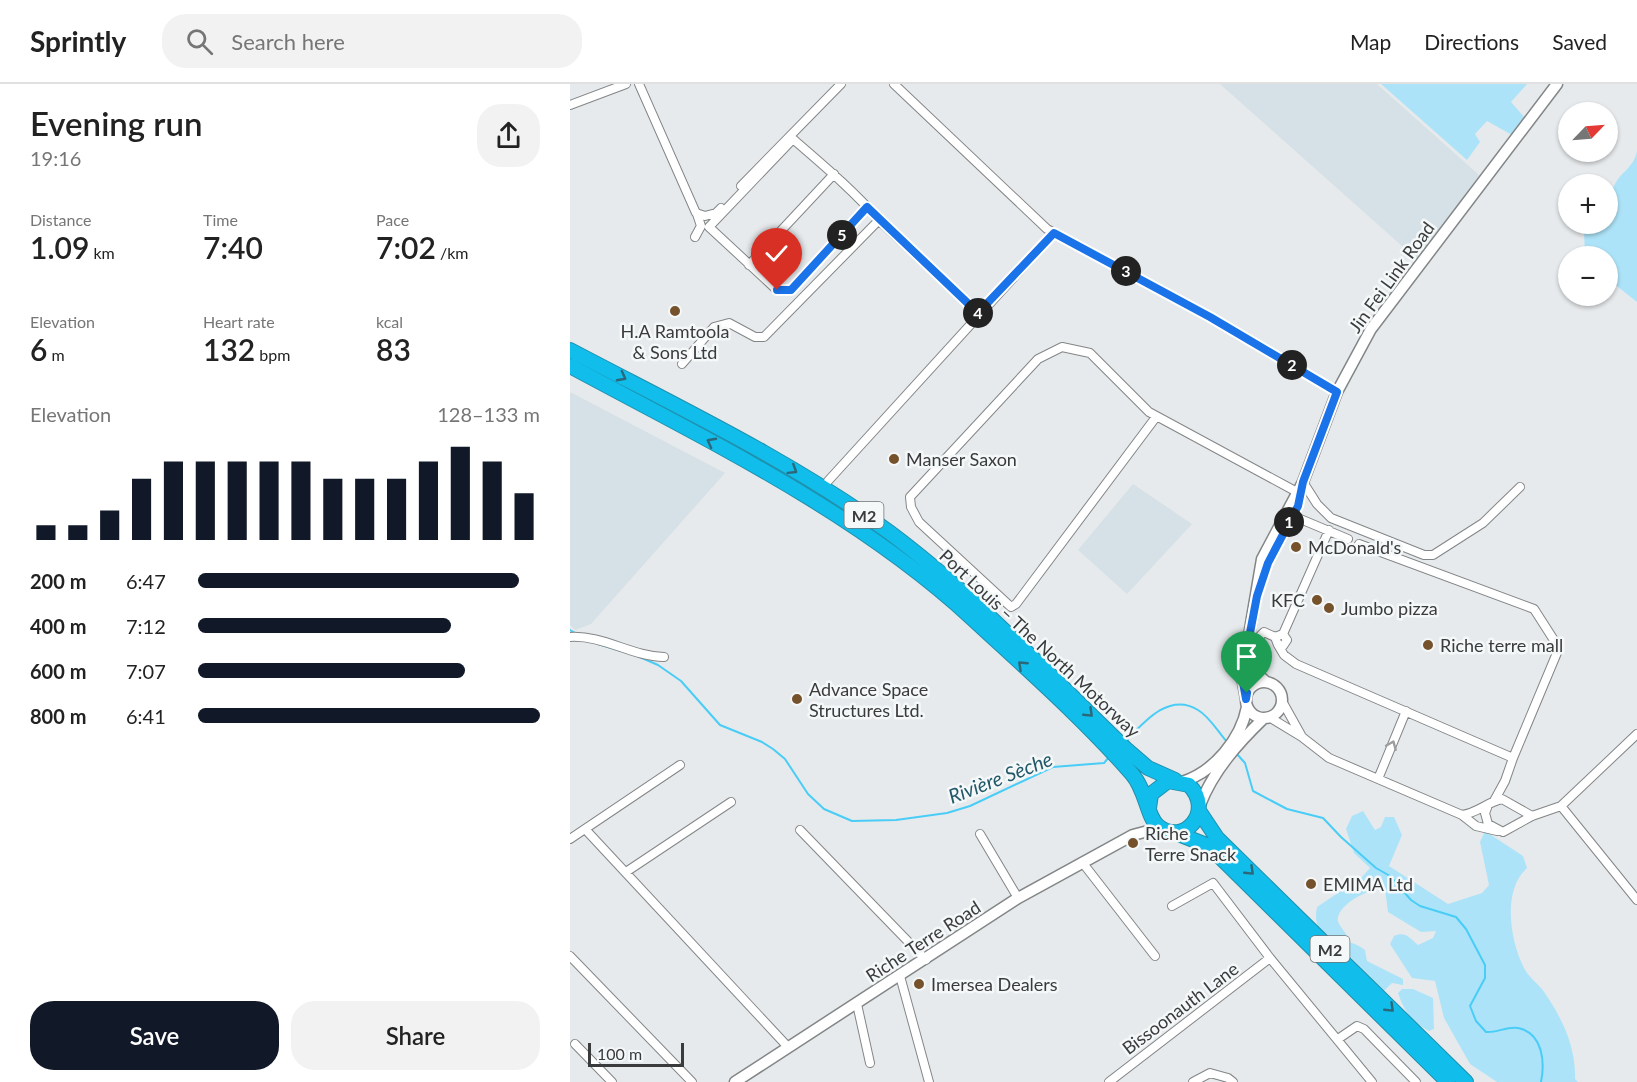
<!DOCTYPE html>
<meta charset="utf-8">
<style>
:root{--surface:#fff;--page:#f2f2f2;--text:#222;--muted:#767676;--line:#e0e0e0;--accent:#111827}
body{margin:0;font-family:Lato,sans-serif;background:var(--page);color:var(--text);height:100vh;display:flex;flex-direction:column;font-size:22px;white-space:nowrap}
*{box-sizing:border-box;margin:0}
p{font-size:20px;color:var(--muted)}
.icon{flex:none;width:33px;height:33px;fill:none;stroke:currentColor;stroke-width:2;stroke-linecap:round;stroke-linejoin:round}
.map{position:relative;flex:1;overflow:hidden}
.sheet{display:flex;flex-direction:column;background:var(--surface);width:570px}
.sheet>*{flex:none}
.needle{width:39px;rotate:65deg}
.controls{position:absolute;left:988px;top:18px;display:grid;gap:12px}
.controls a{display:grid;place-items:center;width:60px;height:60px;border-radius:50%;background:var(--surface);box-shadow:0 2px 4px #0004;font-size:30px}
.scale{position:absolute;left:18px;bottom:15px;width:96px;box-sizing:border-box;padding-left:6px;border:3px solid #3a3b3c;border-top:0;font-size:16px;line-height:21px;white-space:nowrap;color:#3a3b3c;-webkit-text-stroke:4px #f4f8f9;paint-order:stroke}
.pin{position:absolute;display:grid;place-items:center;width:51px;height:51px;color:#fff;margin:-62px -26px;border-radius:50% 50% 50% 0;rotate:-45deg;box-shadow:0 0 6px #0007}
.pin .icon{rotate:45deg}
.km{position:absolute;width:30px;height:30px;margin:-15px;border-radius:50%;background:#222;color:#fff;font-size:16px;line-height:30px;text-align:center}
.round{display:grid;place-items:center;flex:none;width:63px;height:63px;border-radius:24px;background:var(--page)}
.overview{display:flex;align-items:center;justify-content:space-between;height:102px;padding:0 30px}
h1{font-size:33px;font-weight:600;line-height:45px}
.figures{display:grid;grid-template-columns:repeat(3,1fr);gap:9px;height:102px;padding:6px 30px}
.figures div{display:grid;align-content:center}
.figures b{font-size:30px;font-weight:600}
.figures small{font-size:16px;font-weight:400}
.figures p{font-size:16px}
.chart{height:168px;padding:12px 30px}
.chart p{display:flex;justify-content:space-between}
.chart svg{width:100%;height:108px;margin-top:6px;stroke:var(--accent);stroke-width:6}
.button{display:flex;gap:12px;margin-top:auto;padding:12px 30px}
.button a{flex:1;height:69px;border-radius:24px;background:var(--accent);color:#fff;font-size:24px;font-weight:600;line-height:69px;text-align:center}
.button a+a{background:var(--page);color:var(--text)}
ul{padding:0 30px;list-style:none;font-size:20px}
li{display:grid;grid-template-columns:96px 72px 1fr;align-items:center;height:45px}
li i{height:15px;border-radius:8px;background:var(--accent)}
header{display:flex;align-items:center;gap:36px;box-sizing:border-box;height:84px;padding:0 30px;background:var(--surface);border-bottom:2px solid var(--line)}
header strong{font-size:28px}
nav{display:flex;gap:33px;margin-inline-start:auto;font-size:21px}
.search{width:420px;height:54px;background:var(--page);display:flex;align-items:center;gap:15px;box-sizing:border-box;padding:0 21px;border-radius:24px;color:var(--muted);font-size:22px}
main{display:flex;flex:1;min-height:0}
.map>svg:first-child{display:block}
</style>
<header>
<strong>Sprintly</strong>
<div class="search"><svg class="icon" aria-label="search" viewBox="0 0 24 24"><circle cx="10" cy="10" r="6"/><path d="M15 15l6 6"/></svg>Search here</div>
<nav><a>Map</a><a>Directions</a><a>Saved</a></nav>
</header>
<main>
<section class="sheet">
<div class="overview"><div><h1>Evening run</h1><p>19:16</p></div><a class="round"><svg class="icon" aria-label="share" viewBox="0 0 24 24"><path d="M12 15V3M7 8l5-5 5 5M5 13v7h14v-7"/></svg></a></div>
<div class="figures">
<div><p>Distance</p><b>1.09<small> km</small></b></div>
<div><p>Time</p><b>7:40</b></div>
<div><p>Pace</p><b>7:02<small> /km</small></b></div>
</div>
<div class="figures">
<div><p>Elevation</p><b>6<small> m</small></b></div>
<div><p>Heart rate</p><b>132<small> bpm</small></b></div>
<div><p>kcal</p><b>83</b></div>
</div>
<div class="chart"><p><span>Elevation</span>128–133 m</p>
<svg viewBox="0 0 160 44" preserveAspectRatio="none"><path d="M5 44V38M15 44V38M25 44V32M35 44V19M45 44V12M55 44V12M65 44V12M75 44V12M85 44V12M95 44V19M105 44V19M115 44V19M125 44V12M135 44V6M145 44V12M155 44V25"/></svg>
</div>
<ul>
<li><b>200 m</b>6:47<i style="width:94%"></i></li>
<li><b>400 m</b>7:12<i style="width:74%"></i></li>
<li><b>600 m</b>7:07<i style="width:78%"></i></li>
<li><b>800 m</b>6:41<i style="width:100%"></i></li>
</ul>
<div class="button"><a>Save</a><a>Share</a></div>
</section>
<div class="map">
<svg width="1067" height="998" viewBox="0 0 1067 998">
<rect width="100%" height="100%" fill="#e7eaec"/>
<!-- built -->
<path fill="#d5e1e6" d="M 650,0 L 807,0 L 909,91 L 850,178 Z
M 0,308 L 155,389 L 21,540 L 5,546 L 0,541 Z
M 563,400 L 622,440 L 557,510 L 508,466 Z"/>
<!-- green -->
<path fill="#ade3f8" d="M 811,0 L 957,0 L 941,18 L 955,34 L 942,51 L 917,37 L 905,50 L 910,58 L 897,76 Z
M 1067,67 L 1067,218 L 1038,195 L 1038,172 L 1015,172 L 1014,148 L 1019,140 L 1038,140 C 1038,127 1039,114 1044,102 C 1050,88 1064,84 1067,67 Z
M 793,727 L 805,746 L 811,743 L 815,733 L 824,733 L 832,751 L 819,782 L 878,820 L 912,809 L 919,801 L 910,758 L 915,747 L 953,772 L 957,784 C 932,806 940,857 954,884 C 958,892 966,898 972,905 C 991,932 1006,961 1005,995 L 1008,998 L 927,998 L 900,980 L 874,934 L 865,897 L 842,894 L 820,860 L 824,852 C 835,847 839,853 848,861 L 863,854 L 866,847 L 851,848 L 818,828 L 815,805 C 802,803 772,818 768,833 C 766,840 776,847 778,854 C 755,854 742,847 747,823 L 792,793 L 800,784 L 784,769 L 776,745 L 782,732 Z
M 764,856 C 775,856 786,859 795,866 L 797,877 L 833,895 L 833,901 L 822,899 L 814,907 Z
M 832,905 L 843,905 L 863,914 L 864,945 L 859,947 C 842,938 834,927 828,909 Z"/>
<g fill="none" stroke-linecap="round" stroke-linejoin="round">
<!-- stream -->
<path stroke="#49cdf6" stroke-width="2" d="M 0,546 L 7,550
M 28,560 L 51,567
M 65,571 L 88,581 L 111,597 L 150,641 L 192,658 L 203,665 L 215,675 L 238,710 L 254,725 L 282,737 L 326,736 L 377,729 L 400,722 L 483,683 L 534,679 L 539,673
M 556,657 C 574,638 599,608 628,626 C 640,633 648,648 657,658
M 666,669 L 675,679 L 683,707 L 717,725 L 753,734 L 771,753 L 806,784 L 820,792 L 841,816 L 850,822 L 886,833 L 896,845 L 915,881 L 915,894 L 900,922 L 906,937 L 916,948 C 927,949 937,942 948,944 C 973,949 975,978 971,998"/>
<!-- street casing -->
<g stroke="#838687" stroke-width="10">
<path id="street" d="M 69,0 L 126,129 L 135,132 L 146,129 L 151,124
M 324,0 L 477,145 L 640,233 L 767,308
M 0,21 L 56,0
M 171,102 L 271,0
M 297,123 L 221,206 L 207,206 L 139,143 L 223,55 C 253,81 283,106 309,136 L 408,229
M 125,153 L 131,142 L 127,130
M 179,181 L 264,90
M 112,280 L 144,243 L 159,239 L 185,253 L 194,253 L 309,136
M 586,333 L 446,520 L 441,523 L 349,438 L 341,423 L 340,413 L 468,275 L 492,263 L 520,269 L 579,328 L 727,408
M 258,397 L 484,149
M 733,398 L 747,420 L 761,434 L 854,471 L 863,471 L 913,439 L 950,403
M 716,429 L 778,455
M 789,460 L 964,525 L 989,564 L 943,674
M 0,553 C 33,551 61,572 94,573
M 705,553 L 713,550 L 759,446
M 708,561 L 714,571 L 726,580 L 943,674 L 935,697 L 924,717
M 679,563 L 694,548 L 705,553 L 708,561 L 713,562 L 717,556 L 713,550
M 712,617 L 731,651
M 699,633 L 732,653 L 759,674 L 892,731 L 906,742 L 927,747
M 808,695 L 836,627
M 991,722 L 1067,816
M 917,724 L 915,729 L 918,740 L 933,748 L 962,732 L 991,722 L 1067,650
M 892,731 C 908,729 917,718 932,715 L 962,732
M 15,745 L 218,963
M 230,746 L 356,876
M 410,750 L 448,814
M 0,755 L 110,681
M 512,778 L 585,872
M 56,788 L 161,718
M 602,822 L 643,799 L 700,874 L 802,998
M 0,872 L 122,998
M 330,892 L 359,998
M 287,920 L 300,979
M 768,955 L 787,942 L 794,945 L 846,998
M 5,960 L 42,998
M 539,998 L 700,874
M 623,998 L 640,989 L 658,994 L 663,998"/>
</g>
<!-- secondary casing -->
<g stroke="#838687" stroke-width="13">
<path id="secondary" d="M 679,566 L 683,586 L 695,597
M676 616a18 18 0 1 1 36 0a18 18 0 1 1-36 0Z
M 676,615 L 673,598 L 675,575 L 692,475 L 733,398 L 767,308 L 801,245 L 987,0
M 612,698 C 644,688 671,655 677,623
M 630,721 C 643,687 668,659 694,634
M 165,998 L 448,814 L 563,751 L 578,747 L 595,746"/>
</g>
<!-- highway casing -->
<g stroke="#1f90ad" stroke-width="16">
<path id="highway" d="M 0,266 C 108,323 220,376 319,448 C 405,512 479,591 556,665 L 578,684 L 605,696
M 0,282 C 139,357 286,427 403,535 C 457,585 514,635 562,690 C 576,706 577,733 588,742 C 614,763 645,727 619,701 L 598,697 L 581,710 L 579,724
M 629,727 L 647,754 L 896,998
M 603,748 L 639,762 L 878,998"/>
</g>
<!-- street -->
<use href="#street" stroke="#fff" stroke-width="8"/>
<!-- secondary -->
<use href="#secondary" stroke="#fff" stroke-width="10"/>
<!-- highway -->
<use href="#highway" stroke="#11bdea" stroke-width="14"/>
</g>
<!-- one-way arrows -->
<defs><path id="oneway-chevron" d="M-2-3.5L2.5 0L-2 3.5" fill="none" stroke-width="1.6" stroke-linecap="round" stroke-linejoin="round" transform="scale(1.5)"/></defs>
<g stroke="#2c6879">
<use href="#oneway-chevron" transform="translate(52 293) rotate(28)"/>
<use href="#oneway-chevron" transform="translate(141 358) rotate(-152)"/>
<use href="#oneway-chevron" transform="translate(223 386) rotate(32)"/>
<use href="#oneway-chevron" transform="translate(452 581) rotate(-137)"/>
<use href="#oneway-chevron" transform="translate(519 629) rotate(44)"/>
<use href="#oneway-chevron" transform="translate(680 787) rotate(44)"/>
<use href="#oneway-chevron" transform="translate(820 924) rotate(44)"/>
</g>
<use stroke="#9c9d9e" href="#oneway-chevron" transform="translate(822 661) rotate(-67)"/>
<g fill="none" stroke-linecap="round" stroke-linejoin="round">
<!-- route casing -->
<g stroke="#fff" stroke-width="12">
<path id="route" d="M 207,206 L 221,206 L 297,123 L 408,229 L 484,149 L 640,233 L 767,308 L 733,398 L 728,422 L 698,479 L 687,512 L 675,575 L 673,598 L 676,615 L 677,609"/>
</g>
<!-- route -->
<use href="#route" stroke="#1a73e8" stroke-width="8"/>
</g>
<!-- markers -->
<g fill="#75522b" stroke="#f4f8f9" stroke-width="2">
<circle cx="105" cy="227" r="6"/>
<circle cx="324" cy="375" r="6"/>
<circle cx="726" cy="463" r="6"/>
<circle cx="747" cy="516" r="6"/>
<circle cx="759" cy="524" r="6"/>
<circle cx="858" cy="561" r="6"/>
<circle cx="227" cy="615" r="6"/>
<circle cx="563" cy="759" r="6"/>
<circle cx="741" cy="800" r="6"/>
<circle cx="349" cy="900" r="6"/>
</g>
<g text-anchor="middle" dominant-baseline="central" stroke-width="5" stroke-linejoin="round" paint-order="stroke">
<!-- shield labels -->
<g fill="#f4f8f9" stroke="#727475" stroke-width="1.5">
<rect x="274.5" y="418" width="39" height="26" rx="4.5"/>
<rect x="740.5" y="852" width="39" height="26" rx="4.5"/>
</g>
<g font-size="16" font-weight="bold" fill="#3a3b3c">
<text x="294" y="431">M2</text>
<text x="760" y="865">M2</text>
</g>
<!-- street labels -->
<g font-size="18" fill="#3a3b3c" stroke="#f4f8f9">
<text transform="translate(821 193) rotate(-54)">Jin Fei Link Road</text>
<text transform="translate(470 559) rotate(43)">Port Louis – The North Motorway</text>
<text transform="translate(353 857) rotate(-33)">Riche Terre Road</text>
<text transform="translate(610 924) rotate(-37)">Bissoonauth Lane</text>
</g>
<!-- poi labels -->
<g font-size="18" fill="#3a3b3c" stroke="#f4f8f9" text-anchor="start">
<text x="105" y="247" text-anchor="middle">H.A Ramtoola<tspan x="105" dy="21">&amp; Sons Ltd</tspan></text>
<text x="336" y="375">Manser Saxon</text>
<text x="738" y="463">McDonald's</text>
<text x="735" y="516" text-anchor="end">KFC</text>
<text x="771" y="524">Jumbo pizza</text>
<text x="870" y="561">Riche terre mall</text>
<text x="239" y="605">Advance Space<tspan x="239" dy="21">Structures Ltd.</tspan></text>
<text x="575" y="749">Riche<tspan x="575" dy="21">Terre Snack</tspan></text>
<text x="753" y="800">EMIMA Ltd</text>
<text x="361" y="900">Imersea Dealers</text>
</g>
<!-- water labels -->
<g font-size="20" font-style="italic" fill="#235869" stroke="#f4f8f9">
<text transform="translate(430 693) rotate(-21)">Rivière Sèche</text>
</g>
</g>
</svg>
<div class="controls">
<a><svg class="needle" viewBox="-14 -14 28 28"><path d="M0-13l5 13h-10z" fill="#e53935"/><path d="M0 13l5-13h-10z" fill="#767676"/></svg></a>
<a>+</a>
<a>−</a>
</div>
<div class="scale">100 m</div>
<div class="pin" style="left:677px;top:609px;background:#1e9e55"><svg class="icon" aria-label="arrive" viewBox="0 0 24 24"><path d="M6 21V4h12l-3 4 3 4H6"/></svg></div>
<div class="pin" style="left:207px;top:206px;background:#d93025"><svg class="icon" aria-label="check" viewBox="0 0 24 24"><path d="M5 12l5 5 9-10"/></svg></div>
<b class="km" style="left:719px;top:438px">1</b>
<b class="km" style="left:722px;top:281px">2</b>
<b class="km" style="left:556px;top:187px">3</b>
<b class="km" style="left:408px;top:229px">4</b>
<b class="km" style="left:272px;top:151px">5</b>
</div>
</main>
